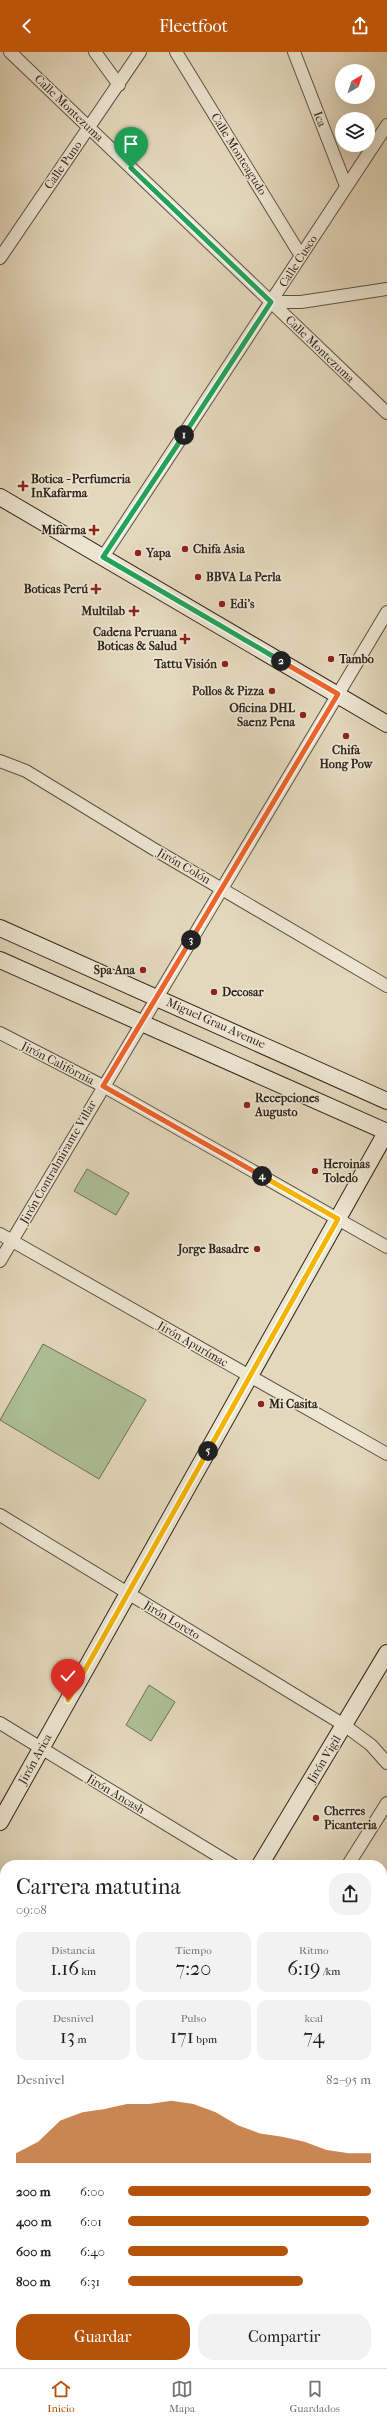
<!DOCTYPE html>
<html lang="es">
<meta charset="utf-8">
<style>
:root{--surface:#fff;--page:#f2f2f2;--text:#202124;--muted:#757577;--line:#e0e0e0;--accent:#b45309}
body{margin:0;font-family:"IM FELL French Canon",serif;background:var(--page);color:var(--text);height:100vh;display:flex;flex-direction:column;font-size:15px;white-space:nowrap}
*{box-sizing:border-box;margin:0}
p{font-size:13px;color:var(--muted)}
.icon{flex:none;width:22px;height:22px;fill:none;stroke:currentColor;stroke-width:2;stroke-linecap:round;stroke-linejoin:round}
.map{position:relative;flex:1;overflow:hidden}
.sheet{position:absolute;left:0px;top:1808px;width:387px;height:508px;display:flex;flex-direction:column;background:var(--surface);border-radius:16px 16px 0 0;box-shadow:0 4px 16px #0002}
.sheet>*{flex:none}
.needle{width:26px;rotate:39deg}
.buttons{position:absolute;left:335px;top:12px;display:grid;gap:8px}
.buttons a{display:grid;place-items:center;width:40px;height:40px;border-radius:50%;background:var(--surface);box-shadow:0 4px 16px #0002;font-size:20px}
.pin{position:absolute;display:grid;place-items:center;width:34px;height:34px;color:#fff;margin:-41px -17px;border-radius:50% 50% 50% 0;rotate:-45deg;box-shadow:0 0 4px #0007}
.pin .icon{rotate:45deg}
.km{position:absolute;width:20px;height:20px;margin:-10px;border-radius:50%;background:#222;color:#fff;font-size:11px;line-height:20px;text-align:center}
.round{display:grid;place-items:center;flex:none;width:42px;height:42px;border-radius:16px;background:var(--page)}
.summary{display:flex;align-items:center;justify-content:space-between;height:68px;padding:0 16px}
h1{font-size:22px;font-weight:600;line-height:30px}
.stats{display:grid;grid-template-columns:repeat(3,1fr);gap:6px;height:68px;padding:4px 16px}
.stats div{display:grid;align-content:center;border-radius:10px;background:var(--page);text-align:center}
.stats b{font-size:20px;font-weight:600}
.stats small{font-size:11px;font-weight:400}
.stats p{font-size:11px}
.chart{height:112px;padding:8px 16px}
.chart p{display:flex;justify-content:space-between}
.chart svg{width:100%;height:72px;margin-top:4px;fill:var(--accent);opacity:.7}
.button{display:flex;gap:8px;margin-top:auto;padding:8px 16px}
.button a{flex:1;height:46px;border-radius:16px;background:var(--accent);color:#fff;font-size:16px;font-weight:600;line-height:46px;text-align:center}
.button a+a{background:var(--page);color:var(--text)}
ul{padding:0 16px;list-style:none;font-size:13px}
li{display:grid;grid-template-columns:64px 48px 1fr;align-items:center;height:30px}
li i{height:10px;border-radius:5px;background:var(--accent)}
header{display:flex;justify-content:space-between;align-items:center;height:52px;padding:0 16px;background:var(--accent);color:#fff;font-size:18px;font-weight:600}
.menu{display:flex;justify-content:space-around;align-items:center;height:56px;border-top:1px solid var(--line);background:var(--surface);font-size:11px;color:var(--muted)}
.menu a{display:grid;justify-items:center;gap:2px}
.menu .active{color:var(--accent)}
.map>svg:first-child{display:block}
</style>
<header><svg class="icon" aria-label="back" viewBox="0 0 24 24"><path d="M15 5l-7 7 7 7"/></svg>Fleetfoot<svg class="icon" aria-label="share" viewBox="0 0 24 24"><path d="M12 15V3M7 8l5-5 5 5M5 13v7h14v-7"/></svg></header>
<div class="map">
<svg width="387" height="2316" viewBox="0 0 387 2316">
<rect width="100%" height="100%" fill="#e4d8bc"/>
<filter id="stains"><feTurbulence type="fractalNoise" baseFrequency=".005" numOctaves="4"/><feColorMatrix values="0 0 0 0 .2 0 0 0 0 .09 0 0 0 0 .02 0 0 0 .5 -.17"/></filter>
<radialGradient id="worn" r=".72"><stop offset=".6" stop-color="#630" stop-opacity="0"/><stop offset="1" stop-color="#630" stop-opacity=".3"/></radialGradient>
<!-- green -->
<path fill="#aec096" stroke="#6f7259" d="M 87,1117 L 129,1141 L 116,1163 L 74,1139 Z
M 43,1292 L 146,1348 L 99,1427 L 0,1368 Z
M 149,1633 L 175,1650 L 151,1689 L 126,1673 Z
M 0,2061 L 5,2064 L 5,2102 L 0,2111 Z
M 0,2212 L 5,2215 L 5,2222 L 0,2229 Z"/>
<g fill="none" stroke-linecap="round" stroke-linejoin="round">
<!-- street casing -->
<g stroke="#5d5244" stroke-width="14">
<path id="street" d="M 10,0 L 387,361
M 95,0 L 119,33
M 176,0 L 301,204
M 294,0 L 346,134
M 0,206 L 140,0
M 271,250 L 301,250 L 387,237
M 103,505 L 387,73
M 0,709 L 26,719 L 152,796 L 387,934
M 0,981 L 103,1034 L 387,1195
M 0,1182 L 387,1402
M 0,1209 L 387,560
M 0,1463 L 344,1673 L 371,1693 L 387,1711
M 0,1671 L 233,1813
M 348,1813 L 387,1751
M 382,1908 L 387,1912
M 0,1915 L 5,1918
M 382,2042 L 387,2050
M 382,2248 L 387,2245
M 0,2269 L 5,2266
M 141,2311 L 144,2316
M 334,2311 L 337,2316
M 268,2316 L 276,2311"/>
</g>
<!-- secondary casing -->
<g stroke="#30251c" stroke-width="18">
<path id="secondary" d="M 0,445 L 387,672
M 0,876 L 387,1049
M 0,908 L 387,1080
M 0,1770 L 387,1079
M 260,1813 L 387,1601
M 0,2250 L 5,2241
M 0,2307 L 9,2316"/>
</g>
<!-- street -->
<use href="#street" stroke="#ede6d3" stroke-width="12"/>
<!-- secondary -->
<use href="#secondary" stroke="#ede6d3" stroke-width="16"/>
</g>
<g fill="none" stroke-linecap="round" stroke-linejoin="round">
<!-- split-1 casing -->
<g stroke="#fff" stroke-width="8">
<path id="split-1" d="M 131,116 L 271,250 L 184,383"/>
</g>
<!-- split-2 casing -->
<g stroke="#fff" stroke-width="8">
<path id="split-2" d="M 184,383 L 103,505 L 281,609"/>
</g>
<!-- split-3 casing -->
<g stroke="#fff" stroke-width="8">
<path id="split-3" d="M 191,888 L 338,642 L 281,609"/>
</g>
<!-- split-4 casing -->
<g stroke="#fff" stroke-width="8">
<path id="split-4" d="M 191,888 L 103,1034 L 262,1124"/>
</g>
<!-- split-5 casing -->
<g stroke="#fff" stroke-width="8">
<path id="split-5" d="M 208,1399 L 338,1167 L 262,1124"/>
</g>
<!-- split-6 casing -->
<g stroke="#fff" stroke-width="8">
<path id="split-6" d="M 68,1648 L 208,1399"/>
</g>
<!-- split-1 -->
<use href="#split-1" stroke="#22a559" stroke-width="5"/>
<!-- split-2 -->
<use href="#split-2" stroke="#22a559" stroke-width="5"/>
<!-- split-3 -->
<use href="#split-3" stroke="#f0652b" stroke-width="5"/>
<!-- split-4 -->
<use href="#split-4" stroke="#f0652b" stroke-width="5"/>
<!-- split-5 -->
<use href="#split-5" stroke="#f5b400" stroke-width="5"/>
<!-- split-6 -->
<use href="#split-6" stroke="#f5b400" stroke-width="5"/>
</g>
<!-- markers -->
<g fill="#8f2418" stroke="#ede6d3" stroke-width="1.5">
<path d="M21 428h4v4h4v4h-4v4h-4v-4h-4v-4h4z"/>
<path d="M92 472h4v4h4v4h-4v4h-4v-4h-4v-4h4z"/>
<circle cx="185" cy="497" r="4"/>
<circle cx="138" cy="501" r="4"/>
<circle cx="198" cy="525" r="4"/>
<path d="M94 531h4v4h4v4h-4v4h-4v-4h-4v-4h4z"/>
<circle cx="222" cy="552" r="4"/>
<path d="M132 553h4v4h4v4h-4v4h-4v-4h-4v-4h4z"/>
<path d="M183 581h4v4h4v4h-4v4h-4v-4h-4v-4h4z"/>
<circle cx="331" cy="607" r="4"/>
<circle cx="225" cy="612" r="4"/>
<circle cx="272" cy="639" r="4"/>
<circle cx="303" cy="663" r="4"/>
<circle cx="346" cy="684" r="4"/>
<circle cx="143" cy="918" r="4"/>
<circle cx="214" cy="940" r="4"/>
<circle cx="247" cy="1053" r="4"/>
<circle cx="315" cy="1119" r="4"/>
<circle cx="257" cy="1197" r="4"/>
<circle cx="261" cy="1352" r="4"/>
<circle cx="316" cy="1766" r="4"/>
</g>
<g text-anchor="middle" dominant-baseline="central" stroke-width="3" stroke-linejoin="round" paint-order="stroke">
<!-- street labels -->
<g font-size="12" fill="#30251c" stroke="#ede6d3">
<text transform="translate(69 56) rotate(44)">Calle Montezuma</text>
<text transform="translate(320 67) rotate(68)">Ica</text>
<text transform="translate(239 102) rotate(58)">Calle Monteagudo</text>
<text transform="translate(63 113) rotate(-55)">Calle Puno</text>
<text transform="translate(298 209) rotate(-57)">Calle Cusco</text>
<text transform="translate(320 297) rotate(44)">Calle Montezuma</text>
<text transform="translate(184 814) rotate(30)">Jirón Colón</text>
<text transform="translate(216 971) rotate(24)">Miguel Grau Avenue</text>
<text transform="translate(58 1011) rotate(27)">Jirón California</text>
<text transform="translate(58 1110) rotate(-60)">Jirón Contralmirante Villar</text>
<text transform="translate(193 1292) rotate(30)">Jirón Apurímac</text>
<text transform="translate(172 1568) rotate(31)">Jirón Loreto</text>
<text transform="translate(35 1707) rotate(-61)">Jirón Arica</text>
<text transform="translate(324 1707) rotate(-59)">Jirón Vigil</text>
<text transform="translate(116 1742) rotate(31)">Jirón Ancash</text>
</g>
<!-- poi labels -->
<g font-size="12" font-weight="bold" fill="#30251c" stroke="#ede6d3" text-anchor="start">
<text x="31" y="427">Botica - Perfumeria<tspan x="31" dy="14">InKafarma</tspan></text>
<text x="86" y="478" text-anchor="end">Mifarma</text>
<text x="193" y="497">Chifa Asia</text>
<text x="146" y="501">Yapa</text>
<text x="206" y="525">BBVA La Perla</text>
<text x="88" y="537" text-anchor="end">Boticas Perú</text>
<text x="230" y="552">Edi's</text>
<text x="125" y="559" text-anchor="end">Multilab</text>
<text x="177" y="580" text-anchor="end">Cadena Peruana<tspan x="177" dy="14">Boticas &amp; Salud</tspan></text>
<text x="339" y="607">Tambo</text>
<text x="217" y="612" text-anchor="end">Tattu Visión</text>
<text x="264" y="639" text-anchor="end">Pollos &amp; Pizza</text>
<text x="295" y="656" text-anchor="end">Oficina DHL<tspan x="295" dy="14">Saenz Pena</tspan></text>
<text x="346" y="698" text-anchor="middle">Chifa<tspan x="346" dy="14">Hong Pow</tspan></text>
<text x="135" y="918" text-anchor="end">Spa Ana</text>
<text x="222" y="940">Decosar</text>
<text x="255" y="1046">Recepciones<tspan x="255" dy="14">Augusto</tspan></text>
<text x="323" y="1112">Heroinas<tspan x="323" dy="14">Toledo</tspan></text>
<text x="249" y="1197" text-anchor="end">Jorge Basadre</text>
<text x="269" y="1352">Mi Casita</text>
<text x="324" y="1759">Cherres<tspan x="324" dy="14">Picanteria</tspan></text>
</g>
</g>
<rect width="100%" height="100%" filter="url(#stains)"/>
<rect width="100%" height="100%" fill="url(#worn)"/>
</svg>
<div class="buttons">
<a><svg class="needle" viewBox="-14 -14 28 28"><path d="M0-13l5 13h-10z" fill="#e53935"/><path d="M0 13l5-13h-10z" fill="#757577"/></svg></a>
<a><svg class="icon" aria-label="layers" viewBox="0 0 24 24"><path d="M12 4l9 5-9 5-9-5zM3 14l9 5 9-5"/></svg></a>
</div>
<div class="pin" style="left:131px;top:116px;background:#1e9e55"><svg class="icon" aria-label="arrive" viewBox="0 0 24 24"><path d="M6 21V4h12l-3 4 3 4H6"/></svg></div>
<div class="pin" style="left:68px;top:1648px;background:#d93025"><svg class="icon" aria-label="check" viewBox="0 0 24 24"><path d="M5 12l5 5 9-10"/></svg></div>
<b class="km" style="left:184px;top:383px">1</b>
<b class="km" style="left:281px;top:609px">2</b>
<b class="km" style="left:191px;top:888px">3</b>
<b class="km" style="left:262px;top:1124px">4</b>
<b class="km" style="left:208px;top:1399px">5</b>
<section class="sheet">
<div class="summary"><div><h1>Carrera matutina</h1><p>09:08</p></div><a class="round"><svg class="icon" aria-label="share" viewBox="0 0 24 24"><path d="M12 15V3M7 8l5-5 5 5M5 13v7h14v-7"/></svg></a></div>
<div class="stats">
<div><p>Distancia</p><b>1.16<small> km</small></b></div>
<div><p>Tiempo</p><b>7:20</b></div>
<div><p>Ritmo</p><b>6:19<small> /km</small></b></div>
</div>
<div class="stats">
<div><p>Desnivel</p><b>13<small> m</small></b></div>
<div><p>Pulso</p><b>171<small> bpm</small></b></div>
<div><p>kcal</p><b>74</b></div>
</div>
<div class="chart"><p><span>Desnivel</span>82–95 m</p>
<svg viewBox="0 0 160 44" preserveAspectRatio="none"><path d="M0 44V38L10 31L20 18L30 13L40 11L50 8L60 8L70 6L80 8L90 13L100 21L110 26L120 28L130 31L140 36L150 38L160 38V44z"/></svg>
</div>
<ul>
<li><b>200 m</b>6:00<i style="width:100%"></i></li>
<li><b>400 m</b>6:01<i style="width:99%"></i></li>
<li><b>600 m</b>6:40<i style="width:66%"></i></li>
<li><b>800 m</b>6:31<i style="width:72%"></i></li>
</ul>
<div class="button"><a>Guardar</a><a>Compartir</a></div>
</section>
</div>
<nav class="menu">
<a class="active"><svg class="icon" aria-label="home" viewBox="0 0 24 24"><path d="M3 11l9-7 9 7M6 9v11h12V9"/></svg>Inicio</a>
<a><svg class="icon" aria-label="map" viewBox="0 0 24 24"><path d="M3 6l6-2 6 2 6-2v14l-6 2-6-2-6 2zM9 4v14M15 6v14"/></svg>Mapa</a>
<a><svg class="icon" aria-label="saved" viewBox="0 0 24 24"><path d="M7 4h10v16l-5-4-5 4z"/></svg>Guardados</a>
</nav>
